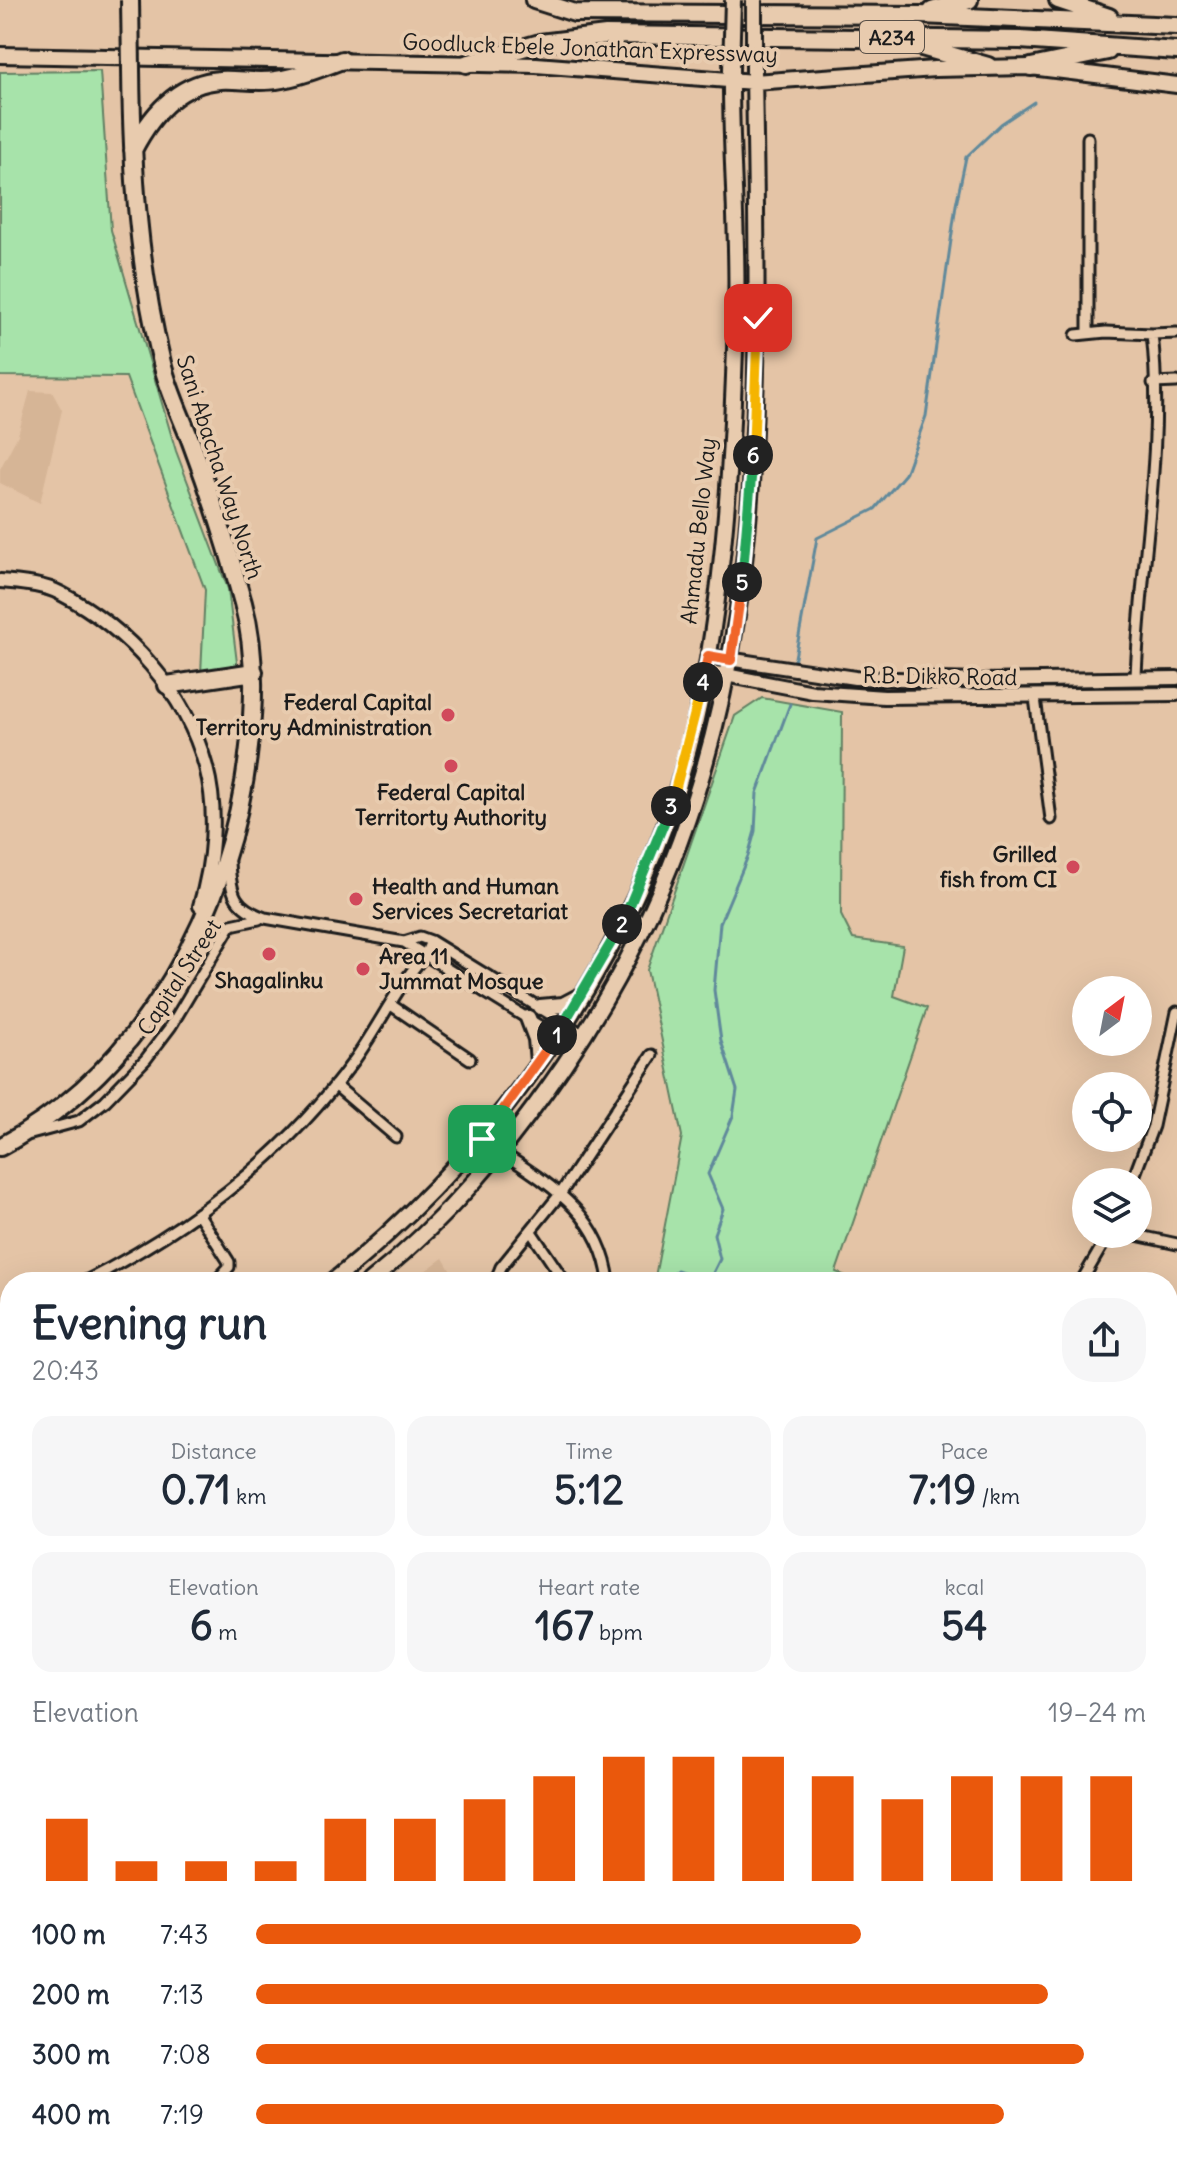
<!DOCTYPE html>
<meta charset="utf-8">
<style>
:root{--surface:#fff;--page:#f6f6f7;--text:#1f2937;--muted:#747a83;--accent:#ea580c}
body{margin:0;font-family:Delius,sans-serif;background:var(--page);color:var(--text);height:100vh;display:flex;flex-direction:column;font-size:30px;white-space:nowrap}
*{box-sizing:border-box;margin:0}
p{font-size:26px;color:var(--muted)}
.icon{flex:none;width:44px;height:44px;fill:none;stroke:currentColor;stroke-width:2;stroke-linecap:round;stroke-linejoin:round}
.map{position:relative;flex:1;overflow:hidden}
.side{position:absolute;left:0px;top:1272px;width:1178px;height:888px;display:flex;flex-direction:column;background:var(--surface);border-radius:32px 32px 0 0;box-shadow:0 8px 32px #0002}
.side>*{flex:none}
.needle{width:52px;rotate:32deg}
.fabs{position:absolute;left:1072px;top:976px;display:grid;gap:16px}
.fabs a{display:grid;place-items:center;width:80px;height:80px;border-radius:50%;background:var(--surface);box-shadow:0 8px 32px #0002;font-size:40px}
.pin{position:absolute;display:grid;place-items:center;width:68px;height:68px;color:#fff;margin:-34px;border-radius:16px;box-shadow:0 4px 12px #0006}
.km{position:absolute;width:40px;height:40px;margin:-20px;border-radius:50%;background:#222;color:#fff;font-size:22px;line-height:40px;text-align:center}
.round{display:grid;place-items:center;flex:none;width:84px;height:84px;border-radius:32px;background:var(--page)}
.headline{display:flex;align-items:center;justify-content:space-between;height:136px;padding:0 32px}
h1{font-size:44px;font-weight:800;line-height:60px}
.figures{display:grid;grid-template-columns:repeat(3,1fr);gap:12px;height:136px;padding:8px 32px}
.figures div{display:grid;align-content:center;border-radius:20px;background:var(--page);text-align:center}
.figures b{font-size:40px;font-weight:800}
.figures small{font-size:22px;font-weight:400}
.figures p{font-size:22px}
.chart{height:224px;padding:16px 32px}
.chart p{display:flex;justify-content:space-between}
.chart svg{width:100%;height:144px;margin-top:8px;stroke:var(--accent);stroke-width:6}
ul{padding:0 32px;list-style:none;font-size:26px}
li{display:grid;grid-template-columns:128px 96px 1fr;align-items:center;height:60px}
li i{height:20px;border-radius:10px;background:var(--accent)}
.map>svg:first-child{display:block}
</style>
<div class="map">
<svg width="1177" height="2160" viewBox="0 0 1177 2160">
<rect width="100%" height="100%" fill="#e4c4a6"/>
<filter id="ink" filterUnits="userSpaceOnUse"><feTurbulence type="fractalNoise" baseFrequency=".0125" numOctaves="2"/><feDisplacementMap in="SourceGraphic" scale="16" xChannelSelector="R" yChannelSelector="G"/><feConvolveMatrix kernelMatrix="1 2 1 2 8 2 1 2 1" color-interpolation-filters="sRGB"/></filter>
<g filter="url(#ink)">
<!-- built -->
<path fill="#d6b596" d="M 30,391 L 52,392 L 62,410 L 40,503 L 0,483 L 0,469 L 18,435 Z
M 443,1258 L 457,1282 L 410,1282 Z
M 696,2150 L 859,2150 L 857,2160 L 697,2160 Z"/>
<!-- green -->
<path fill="#a7e3aa" stroke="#628063" stroke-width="2" d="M 100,71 L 111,230 L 176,451 L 228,589 L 238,671 L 201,674 L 205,590 L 126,377 L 0,376 L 0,72 Z
M 762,698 L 842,712 L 841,915 L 853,939 L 903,946 L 894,996 L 927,1008 L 836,1272 L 860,1282 L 654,1282 L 682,1136 L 647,970 L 735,716 Z
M 1168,1316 L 1177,1317 L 1177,1354 L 1168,1355 Z
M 1177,1681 L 1177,1837 L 1168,1842 L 1168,1684 Z
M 1168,2030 L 1177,2037 L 1177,2160 L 857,2160 L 859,2150 L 1168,2150 Z
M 0,2079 L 10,2100 L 10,2148 L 0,2149 Z
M 648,2150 L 696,2150 L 697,2160 L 624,2160 Z"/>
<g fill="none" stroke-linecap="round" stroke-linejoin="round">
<!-- stream -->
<path stroke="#60899b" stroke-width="3" d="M 794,663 L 817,538 L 875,509 L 905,474 L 926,416 L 956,205 L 966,157 L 1001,124 L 1034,102
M 666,1282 L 677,1270 L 709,1281 L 720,1259 L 714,1234 L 723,1209 L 708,1174 L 733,1116 L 737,1090 L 721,1041 L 714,990 L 720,923 L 748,856 L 755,831 L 757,793 L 790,704
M 1168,1343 L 1177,1332
M 0,2114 L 10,2121"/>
<!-- street casing -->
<g stroke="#1c1c1c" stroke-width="15">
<path id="street" d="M 1088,138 L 1088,333
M 1152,334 L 1177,333
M 1076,335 L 1106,332 L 1152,334 C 1165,447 1140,564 1136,677
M 1153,383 L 1177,382
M 1035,698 L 1051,819
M 229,863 C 231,894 234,907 265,918 L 404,942 L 575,1048
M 404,942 L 420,937 L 431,941 L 584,1035
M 391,1005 L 470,1059
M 335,1085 L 396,1137
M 31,1134 L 79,1121 L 105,1101 L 146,1059 L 171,1026 L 231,925 L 259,919
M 482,1139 C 537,1178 601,1207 609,1282
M 1132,1182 L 1153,1126 L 1177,1012
M 198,1213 L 229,1262 L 229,1267 L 215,1282
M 532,1233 L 565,1282
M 1131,1234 L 1177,1244
M 84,1282 C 188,1229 284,1157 353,1062 C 378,1028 397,986 425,955 L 431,941
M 495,1282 L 501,1267 L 561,1193 L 652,1055
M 1081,1282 L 1109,1234
M 0,1324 L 10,1319
M 8,1351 L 10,1355
M 0,1401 L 10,1396
M 1168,1475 L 1177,1472
M 1168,1576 L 1177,1573
M 0,1621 L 10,1616
M 1168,1643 L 1177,1668
M 1168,1693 L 1177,1690
M 0,1725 L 10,1720
M 0,1859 L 10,1854
M 0,1953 L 10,1948
M 0,2032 L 10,2052
M 60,2150 L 67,2160
M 748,2150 L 749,2160
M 92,2160 L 113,2150"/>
</g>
<!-- secondary casing -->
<g stroke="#1c1c1c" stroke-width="18">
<path id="secondary" d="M 0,581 C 19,583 43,584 60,593 C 128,628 186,692 206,767 C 218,812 213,863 200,906
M 708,656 L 855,678 L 981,681 L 1177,678
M 705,671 L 813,692 L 884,697 L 1177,694
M 1168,1868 L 1177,1864"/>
</g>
<!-- primary casing -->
<g stroke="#1c1c1c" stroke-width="20">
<path id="primary" d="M 0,55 L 536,65 L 754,82 L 935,69 L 1031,67 L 1177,85
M 540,1007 L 563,1005 L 582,995
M 528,1018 L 536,1039 L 538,1062
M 332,1282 C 505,1141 643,945 695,725 C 725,593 732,454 736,318 C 739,236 730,153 731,70
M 369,1282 C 447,1220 508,1147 564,1065 C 778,751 759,433 754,71
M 0,1480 L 10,1475
M 0,1505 L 10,1500"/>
</g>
<!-- highway casing -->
<g stroke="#1c1c1c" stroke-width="22">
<path id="highway" d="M 534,0 L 575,13 L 920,15 L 1177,26
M 1058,0 L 1109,17
M 932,11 L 969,0
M 911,44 L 988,66
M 466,64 L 540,43 L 606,35 L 1020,40 L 1177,51
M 1031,67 L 1108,51
M 133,150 C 151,115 178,83 220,80 C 239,79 258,83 276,80 C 298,77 321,68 342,60
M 167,685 L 254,672
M 0,1147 C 146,1069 232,906 249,747 C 255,699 256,650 243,603 C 228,548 211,495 191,442 C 181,416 168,389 162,363 C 138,265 132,169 131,69
M 1168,1885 L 1177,1883
M 1168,1909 L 1177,1907
M 1168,1938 L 1177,1936
M 1168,1965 L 1177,1963
M 307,2160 L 328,2150
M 359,2160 L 383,2150
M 441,2160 L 468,2150
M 476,2160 L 518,2155"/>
</g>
<!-- street -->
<use href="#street" stroke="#e8cbae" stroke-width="9"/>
<!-- secondary -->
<use href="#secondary" stroke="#e8cbae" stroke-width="12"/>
<!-- primary -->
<use href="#primary" stroke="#e8cbae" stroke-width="14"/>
<!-- highway -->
<use href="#highway" stroke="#e8cbae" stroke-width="16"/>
<!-- primary-bridge casing -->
<g stroke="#1c1c1c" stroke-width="20" stroke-linecap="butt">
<path id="primary-bridge" d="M 731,70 L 733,0
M 754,71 L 754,0"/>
</g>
<!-- highway-bridge casing -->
<g stroke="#1c1c1c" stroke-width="22" stroke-linecap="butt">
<path id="highway-bridge" d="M 130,0 L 131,69"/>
</g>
<!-- primary-bridge -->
<use href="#primary-bridge" stroke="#e8cbae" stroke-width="14"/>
<!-- highway-bridge -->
<use href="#highway-bridge" stroke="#e8cbae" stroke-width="16"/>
</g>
</g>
<g fill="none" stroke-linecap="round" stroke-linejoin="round" filter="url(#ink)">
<!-- split-1 casing -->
<g stroke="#fff" stroke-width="16">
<path id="split-1" d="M 482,1139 L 557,1035"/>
</g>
<!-- split-2 casing -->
<g stroke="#fff" stroke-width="16">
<path id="split-2" d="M 557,1035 L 622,924"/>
</g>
<!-- split-3 casing -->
<g stroke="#fff" stroke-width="16">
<path id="split-3" d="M 622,924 L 671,806"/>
</g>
<!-- split-4 casing -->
<g stroke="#fff" stroke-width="16">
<path id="split-4" d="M 671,806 L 703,682"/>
</g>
<!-- split-5 casing -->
<g stroke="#fff" stroke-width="16">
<path id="split-5" d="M 703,682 L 708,656 L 731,660 L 742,582"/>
</g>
<!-- split-6 casing -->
<g stroke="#fff" stroke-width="16">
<path id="split-6" d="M 742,582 L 753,455"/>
</g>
<!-- split-7 casing -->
<g stroke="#fff" stroke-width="16">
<path id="split-7" d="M 753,455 L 758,318"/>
</g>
<!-- split-1 -->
<use href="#split-1" stroke="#f0652b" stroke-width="10"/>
<!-- split-2 -->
<use href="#split-2" stroke="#22a559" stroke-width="10"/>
<!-- split-3 -->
<use href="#split-3" stroke="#22a559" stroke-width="10"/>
<!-- split-4 -->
<use href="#split-4" stroke="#f5b400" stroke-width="10"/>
<!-- split-5 -->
<use href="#split-5" stroke="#f0652b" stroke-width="10"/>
<!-- split-6 -->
<use href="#split-6" stroke="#22a559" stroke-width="10"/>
<!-- split-7 -->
<use href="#split-7" stroke="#f5b400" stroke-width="10"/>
</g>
<!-- markers -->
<g fill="#d1495b" stroke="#e8cbae" stroke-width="3">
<circle cx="448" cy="715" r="8"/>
<circle cx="451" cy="766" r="8"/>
<circle cx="1073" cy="867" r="8"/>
<circle cx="356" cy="899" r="8"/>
<circle cx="269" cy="954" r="8"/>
<circle cx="363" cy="969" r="8"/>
</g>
<g text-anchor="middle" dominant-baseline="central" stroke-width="8" stroke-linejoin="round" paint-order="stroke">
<!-- shield labels -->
<rect fill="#e8cbae" stroke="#595048" stroke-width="2" x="860" y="21" width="64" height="32" rx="6"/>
<g font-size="20" font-weight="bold" fill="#1c1c1c">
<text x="892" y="37">A234</text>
</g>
<!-- street labels -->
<g font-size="22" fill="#1c1c1c" stroke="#e8cbae">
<text transform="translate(590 48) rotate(2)">Goodluck Ebele Jonathan Expressway</text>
<text transform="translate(220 467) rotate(72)">Sani Abacha Way North</text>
<text transform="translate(698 531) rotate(-84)">Ahmadu Bello Way</text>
<text transform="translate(940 676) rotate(1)">R.B. Dikko Road</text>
<text transform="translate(179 977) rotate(-57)">Capital Street</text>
</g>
<!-- poi labels -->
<g font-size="22" font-weight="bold" fill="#1c1c1c" stroke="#e8cbae" text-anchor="end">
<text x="432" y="702">Federal Capital<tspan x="432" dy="25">Territory Administration</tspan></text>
<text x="451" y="792" text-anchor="middle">Federal Capital<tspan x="451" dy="25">Territorty Authority</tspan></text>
<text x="1057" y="854">Grilled<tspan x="1057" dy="25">fish from CI</tspan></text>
<text x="372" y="886" text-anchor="start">Health and Human<tspan x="372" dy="25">Services Secretariat</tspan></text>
<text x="379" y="956" text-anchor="start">Area 11<tspan x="379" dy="25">Jummat Mosque</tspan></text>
<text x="269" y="980" text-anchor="middle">Shagalinku</text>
</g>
</g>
</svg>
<div class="fabs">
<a><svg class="needle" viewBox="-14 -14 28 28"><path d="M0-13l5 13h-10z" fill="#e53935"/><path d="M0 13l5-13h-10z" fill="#747a83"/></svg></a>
<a><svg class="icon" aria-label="locate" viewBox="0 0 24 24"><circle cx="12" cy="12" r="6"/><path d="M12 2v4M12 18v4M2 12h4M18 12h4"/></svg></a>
<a><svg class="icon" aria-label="layers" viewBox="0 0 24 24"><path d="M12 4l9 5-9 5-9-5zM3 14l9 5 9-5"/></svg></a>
</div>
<div class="pin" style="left:482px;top:1139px;background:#1e9e55"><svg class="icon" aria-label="arrive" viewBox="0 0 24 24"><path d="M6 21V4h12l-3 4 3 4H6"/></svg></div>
<div class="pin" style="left:758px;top:318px;background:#d93025"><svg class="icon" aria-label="check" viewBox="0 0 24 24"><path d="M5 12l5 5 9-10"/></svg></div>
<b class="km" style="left:557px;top:1035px">1</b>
<b class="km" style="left:622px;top:924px">2</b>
<b class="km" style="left:671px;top:806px">3</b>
<b class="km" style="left:703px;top:682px">4</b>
<b class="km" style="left:742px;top:582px">5</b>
<b class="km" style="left:753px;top:455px">6</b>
<section class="side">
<div class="headline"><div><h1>Evening run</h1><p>20:43</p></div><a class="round"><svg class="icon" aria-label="share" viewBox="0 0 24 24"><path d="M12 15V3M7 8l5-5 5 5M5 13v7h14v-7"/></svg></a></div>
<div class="figures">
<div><p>Distance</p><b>0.71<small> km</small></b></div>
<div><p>Time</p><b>5:12</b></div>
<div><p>Pace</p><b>7:19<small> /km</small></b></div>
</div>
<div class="figures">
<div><p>Elevation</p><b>6<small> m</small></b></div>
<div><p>Heart rate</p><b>167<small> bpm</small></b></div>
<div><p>kcal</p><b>54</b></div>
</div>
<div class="chart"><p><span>Elevation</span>19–24 m</p>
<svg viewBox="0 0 160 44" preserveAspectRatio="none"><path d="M5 44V25M15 44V38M25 44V38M35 44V38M45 44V25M55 44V25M65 44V19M75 44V12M85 44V6M95 44V6M105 44V6M115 44V12M125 44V19M135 44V12M145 44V12M155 44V12"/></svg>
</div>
<ul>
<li><b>100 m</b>7:43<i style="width:68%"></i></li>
<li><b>200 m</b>7:13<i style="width:89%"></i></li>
<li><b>300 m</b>7:08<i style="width:93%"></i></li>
<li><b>400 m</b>7:19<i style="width:84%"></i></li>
</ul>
</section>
</div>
